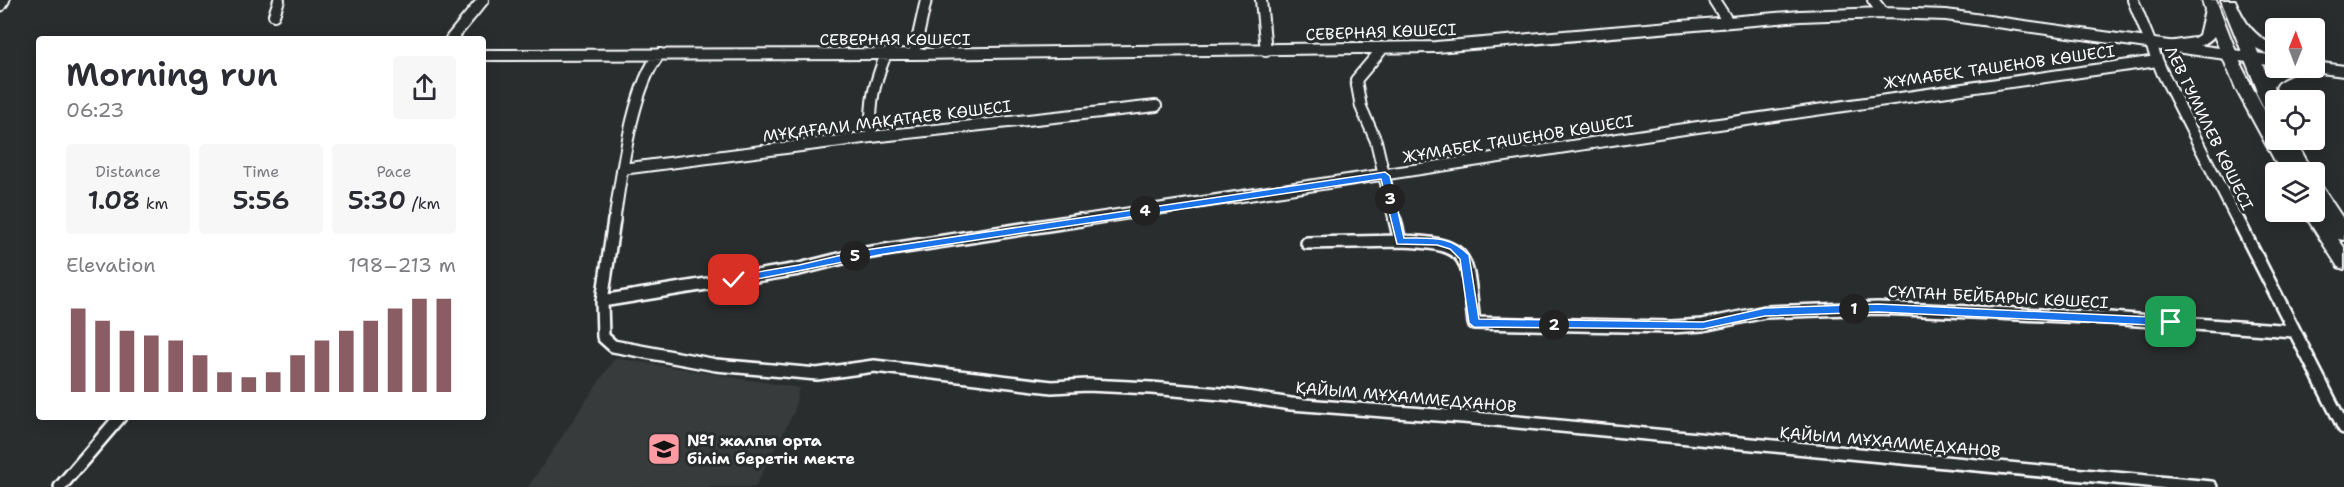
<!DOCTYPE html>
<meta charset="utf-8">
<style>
:root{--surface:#fff;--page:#f7f7f7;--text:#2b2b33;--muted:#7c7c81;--accent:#8a5d65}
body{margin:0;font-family:"Shantell Sans",sans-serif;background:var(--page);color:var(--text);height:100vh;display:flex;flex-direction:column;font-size:22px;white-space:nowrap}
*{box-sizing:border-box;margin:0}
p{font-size:20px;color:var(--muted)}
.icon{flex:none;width:33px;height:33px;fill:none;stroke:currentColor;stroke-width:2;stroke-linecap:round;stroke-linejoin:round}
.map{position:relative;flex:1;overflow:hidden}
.sheet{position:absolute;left:36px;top:36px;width:450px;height:384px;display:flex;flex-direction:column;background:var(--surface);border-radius:6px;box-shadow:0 3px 15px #0003}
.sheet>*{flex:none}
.needle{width:39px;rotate:1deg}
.tools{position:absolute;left:2265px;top:18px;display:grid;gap:12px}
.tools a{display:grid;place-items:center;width:60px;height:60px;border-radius:6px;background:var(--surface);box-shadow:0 3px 15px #0003;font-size:30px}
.pin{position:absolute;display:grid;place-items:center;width:51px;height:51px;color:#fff;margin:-26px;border-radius:12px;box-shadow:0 3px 9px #0006}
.km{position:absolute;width:30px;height:30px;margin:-15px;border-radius:50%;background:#222;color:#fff;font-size:16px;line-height:30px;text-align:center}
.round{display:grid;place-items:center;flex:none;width:63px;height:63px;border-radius:6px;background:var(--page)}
.overview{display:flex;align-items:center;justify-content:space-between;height:102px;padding:0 30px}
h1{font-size:33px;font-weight:600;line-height:45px}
.figures{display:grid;grid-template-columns:repeat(3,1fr);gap:9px;height:102px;padding:6px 30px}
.figures div{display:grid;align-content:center;border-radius:6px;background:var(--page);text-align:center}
.figures b{font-size:26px;font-weight:600}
.figures small{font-size:16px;font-weight:400}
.figures p{font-size:16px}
.chart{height:168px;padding:12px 30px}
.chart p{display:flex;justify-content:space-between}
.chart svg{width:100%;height:108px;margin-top:6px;stroke:var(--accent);stroke-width:6}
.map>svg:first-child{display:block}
</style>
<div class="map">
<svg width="2344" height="487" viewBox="0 0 2344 487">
<rect width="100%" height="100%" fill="#2a2d2e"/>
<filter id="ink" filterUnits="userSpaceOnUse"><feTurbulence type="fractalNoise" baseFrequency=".0167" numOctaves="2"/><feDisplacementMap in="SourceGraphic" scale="12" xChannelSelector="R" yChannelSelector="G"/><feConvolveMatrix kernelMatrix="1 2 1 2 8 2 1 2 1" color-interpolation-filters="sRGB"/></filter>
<g filter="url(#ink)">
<!-- built -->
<path fill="#373a3b" d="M 615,358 L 799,388 L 794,412 L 755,487 L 528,487 Z"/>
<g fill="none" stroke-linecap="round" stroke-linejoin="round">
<!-- street-far1 casing -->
<g stroke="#fff" stroke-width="14">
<path id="street-far1" d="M 1261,0 L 1266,51
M 1714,0 L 1728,22
M 1873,0 L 1883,13
M 2133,0 L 2162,72 L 2238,222
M 0,6 L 4,0
M 274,15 L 279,0
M 451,39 L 483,0
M 1383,48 L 1356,80 L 1361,107 L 1376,141 L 1395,222
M 914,54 L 926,0
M 483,55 L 914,54 L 1436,47 L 1800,16 L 1883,13 L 1946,15 L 2276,61
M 2314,67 L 2344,71
M 871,137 C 870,101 873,87 886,54
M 622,169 L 871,137 L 1156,106
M 614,222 C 621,179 632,85 660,54
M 1071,222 L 1684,129 L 2157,61"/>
</g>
<!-- street casing -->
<g stroke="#fff" stroke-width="16">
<path id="street" d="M 614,220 L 602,301 L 603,337 L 613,346 L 716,365 L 817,374 L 874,366 L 1052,387 L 1087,385 L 1151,388 L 1233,395 L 1291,404 L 1463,417 L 2211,487
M 1395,220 L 1400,241 C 1474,243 1466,257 1474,323 L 1671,327 L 1703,325 L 1765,312 L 1878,308 L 2109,318 L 2294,331
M 2238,220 L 2344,428
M 1307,243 L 1400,241
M 602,301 L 799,269 L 859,254 L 1081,220
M 60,487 L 120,417"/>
</g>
<!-- highway casing -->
<g stroke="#fff" stroke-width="4">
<path id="highway" d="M 2202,0 L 2216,0 L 2242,67 L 2276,133 L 2276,140 L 2295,140 L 2313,172 L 2281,172 L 2236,89 L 2214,36 C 2206,47 2176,56 2165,45 L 2168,42 L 2194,38 L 2199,35 L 2205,10 Z
M 2221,0 L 2235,0 C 2245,23 2252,34 2276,47 L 2276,58 L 2256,48 L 2266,73 L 2276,67 L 2299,68 C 2292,77 2280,74 2274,87 L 2278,100 L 2276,100 L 2276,121 L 2270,120 L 2256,92 L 2257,89 Z
M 2314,62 L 2322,64 L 2324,67 L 2322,70 L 2308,70 L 2307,68 L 2314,68 Z
M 2314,182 L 2320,184 L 2344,220 L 2344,240 L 2338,239 L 2344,247 L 2344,269 L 2338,267 L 2303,212 L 2314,212 L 2314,207 L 2318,208 L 2314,202 Z"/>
</g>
<!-- street-far1 -->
<use href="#street-far1" stroke="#2a2d2e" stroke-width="10"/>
<!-- street -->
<use href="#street" stroke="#2a2d2e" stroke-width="11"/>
<!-- highway -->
<use href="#highway" fill="#2a2d2e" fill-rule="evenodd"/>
</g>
</g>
<!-- route -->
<path fill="#1a73e8" stroke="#fff" stroke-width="1.5" d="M 1385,172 L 1390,176 L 1404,238 C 1431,238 1449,235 1469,255 L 1479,319 L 1703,322 L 1765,308 L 1878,304 L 2171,318 L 2176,322 L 2171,326 L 1878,312 L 1765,316 L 1703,329 L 1474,327 L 1469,323 L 1460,259 L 1450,249 L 1437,245 L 1397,244 L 1381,179 L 897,252 C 842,261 789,274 734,283 L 728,280 L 734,276 L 799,265 L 859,251 Z"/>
<!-- icons -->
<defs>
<g id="school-square" transform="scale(1.725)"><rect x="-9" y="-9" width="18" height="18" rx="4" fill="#ff9aa2" stroke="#2a2d2e"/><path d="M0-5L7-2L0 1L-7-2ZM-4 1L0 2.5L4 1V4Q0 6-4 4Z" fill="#111"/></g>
</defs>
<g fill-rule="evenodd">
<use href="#school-square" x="664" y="449"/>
</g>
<g text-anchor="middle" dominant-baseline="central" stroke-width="6" stroke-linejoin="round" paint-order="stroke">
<!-- street labels -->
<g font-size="16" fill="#fff" stroke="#2a2d2e">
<text transform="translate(1381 32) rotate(-2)">СЕВЕРНАЯ КӨШЕСІ</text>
<text x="895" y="39">СЕВЕРНАЯ КӨШЕСІ</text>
<text transform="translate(1999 67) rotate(-8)">ЖҰМАБЕК ТАШЕНОВ КӨШЕСІ</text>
<text transform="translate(887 121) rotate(-7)">МҰҚАҒАЛИ МАҚАТАЕВ КӨШЕСІ</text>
<text transform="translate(2209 128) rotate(64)">ЛЕВ ГУМИЛЕВ КӨШЕСІ</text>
<text transform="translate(1518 139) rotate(-9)">ЖҰМАБЕК ТАШЕНОВ КӨШЕСІ</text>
<text transform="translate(1998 297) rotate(3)">СҰЛТАН БЕЙБАРЫС КӨШЕСІ</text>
<text transform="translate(1406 397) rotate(5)">ҚАЙЫМ МҰХАММЕДХАНОВ</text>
<text transform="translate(1890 442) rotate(5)">ҚАЙЫМ МҰХАММЕДХАНОВ</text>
</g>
<!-- poi labels -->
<g font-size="16" font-weight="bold" fill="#fff" stroke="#2a2d2e" text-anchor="start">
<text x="687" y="440">№1 жалпы орта<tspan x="687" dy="18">білім беретін мекте</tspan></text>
</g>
</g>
</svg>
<div class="tools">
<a><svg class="needle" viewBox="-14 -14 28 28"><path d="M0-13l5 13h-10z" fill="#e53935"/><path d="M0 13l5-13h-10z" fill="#7c7c81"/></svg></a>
<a><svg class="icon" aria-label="locate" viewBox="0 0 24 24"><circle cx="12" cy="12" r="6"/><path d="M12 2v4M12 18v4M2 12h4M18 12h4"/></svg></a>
<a><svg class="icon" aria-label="layers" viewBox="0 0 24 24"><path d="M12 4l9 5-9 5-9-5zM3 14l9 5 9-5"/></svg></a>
</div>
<div class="pin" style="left:2171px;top:322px;background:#1e9e55"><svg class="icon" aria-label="arrive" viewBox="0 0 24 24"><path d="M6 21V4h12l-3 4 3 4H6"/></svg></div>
<div class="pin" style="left:734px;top:280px;background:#d93025"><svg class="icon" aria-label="check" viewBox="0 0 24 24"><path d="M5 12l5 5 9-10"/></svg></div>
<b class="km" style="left:1854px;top:309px">1</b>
<b class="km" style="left:1554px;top:325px">2</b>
<b class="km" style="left:1390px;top:199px">3</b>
<b class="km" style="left:1145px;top:211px">4</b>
<b class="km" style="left:855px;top:256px">5</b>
<section class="sheet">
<div class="overview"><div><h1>Morning run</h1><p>06:23</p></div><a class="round"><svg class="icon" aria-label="share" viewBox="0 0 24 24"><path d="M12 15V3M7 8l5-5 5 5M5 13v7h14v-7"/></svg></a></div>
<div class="figures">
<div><p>Distance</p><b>1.08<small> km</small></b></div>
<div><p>Time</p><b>5:56</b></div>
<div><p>Pace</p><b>5:30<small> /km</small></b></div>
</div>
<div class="chart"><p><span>Elevation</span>198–213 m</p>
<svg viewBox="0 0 160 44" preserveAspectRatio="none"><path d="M5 44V10M15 44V15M25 44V19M35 44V21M45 44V23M55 44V29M65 44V36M75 44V38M85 44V36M95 44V29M105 44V23M115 44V19M125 44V15M135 44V10M145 44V6M155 44V6"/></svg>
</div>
</section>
</div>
